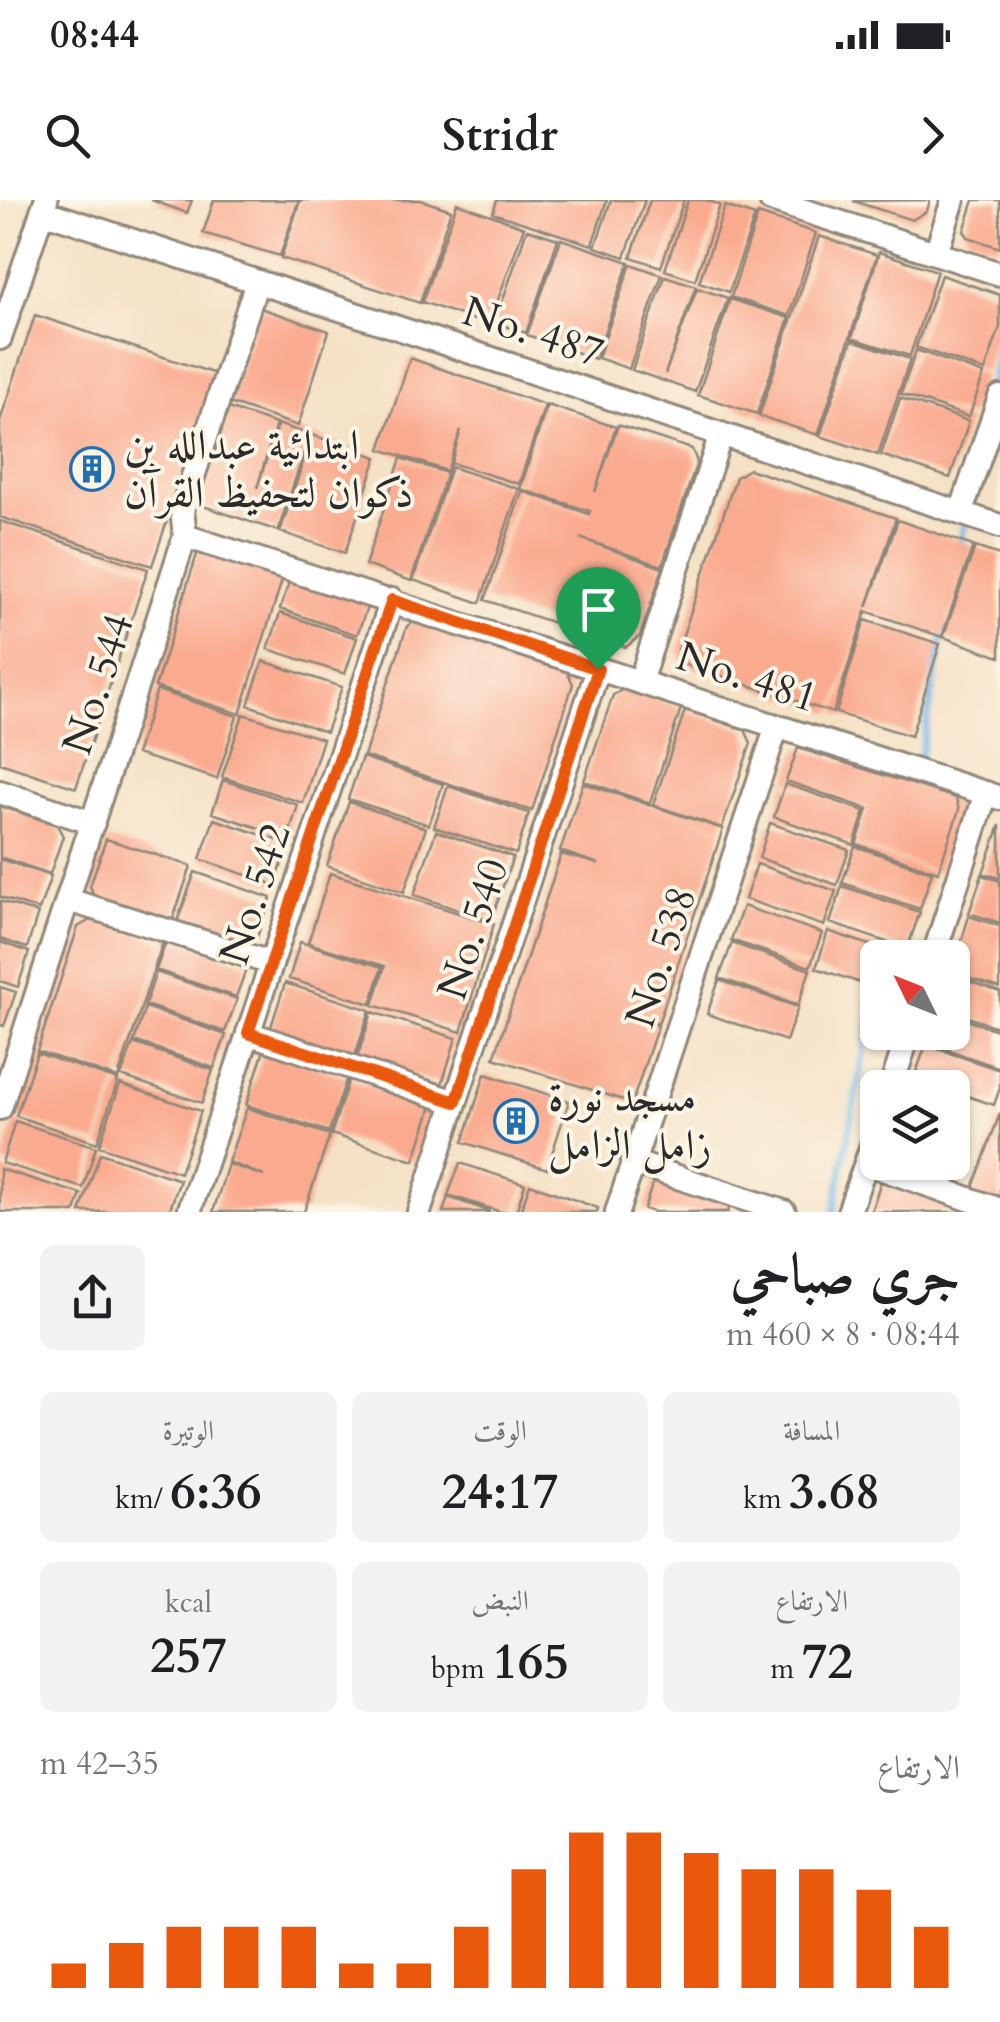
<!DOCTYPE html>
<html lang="ar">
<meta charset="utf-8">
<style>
:root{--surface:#fff;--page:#f2f2f2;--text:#202124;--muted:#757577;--accent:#ea580c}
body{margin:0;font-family:Cardo,Amiri,serif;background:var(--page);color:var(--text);direction:rtl;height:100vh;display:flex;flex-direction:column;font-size:38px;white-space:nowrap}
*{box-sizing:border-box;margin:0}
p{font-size:32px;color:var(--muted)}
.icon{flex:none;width:55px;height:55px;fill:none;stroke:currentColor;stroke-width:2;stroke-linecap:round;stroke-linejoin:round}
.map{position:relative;height:1012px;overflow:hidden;direction:ltr}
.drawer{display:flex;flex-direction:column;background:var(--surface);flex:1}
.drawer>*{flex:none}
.needle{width:65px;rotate:313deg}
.controls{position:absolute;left:860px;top:740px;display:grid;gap:20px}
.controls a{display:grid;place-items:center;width:110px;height:110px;border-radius:15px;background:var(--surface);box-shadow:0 2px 8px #0004;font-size:50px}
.pin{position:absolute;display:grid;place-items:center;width:85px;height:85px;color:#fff;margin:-102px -42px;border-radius:50% 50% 50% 0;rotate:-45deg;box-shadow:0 0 10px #0007}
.pin .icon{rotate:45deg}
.round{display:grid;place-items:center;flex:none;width:105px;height:105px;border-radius:15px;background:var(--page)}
.summary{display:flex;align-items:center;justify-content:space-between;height:170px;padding:0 40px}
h1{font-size:55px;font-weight:700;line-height:75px}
.figures{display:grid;grid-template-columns:repeat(3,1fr);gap:15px;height:170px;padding:10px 40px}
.figures div{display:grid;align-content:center;border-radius:15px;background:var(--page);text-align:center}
.figures b{font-size:50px;font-weight:700}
.figures small{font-size:28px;font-weight:400}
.figures p{font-size:28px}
.chart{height:280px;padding:20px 40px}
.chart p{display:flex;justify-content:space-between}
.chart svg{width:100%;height:180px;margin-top:10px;stroke:var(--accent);stroke-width:6}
.status{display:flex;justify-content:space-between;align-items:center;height:70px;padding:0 50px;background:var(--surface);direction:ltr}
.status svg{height:28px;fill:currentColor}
header{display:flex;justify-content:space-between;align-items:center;height:130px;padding:0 40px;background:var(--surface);font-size:45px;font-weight:700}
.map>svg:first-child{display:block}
</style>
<div class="status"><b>08:44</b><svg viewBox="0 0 49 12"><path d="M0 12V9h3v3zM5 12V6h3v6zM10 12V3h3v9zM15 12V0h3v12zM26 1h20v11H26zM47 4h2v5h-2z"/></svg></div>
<header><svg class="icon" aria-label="forward" viewBox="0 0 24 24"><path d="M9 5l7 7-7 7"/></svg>Stridr<svg class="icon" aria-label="search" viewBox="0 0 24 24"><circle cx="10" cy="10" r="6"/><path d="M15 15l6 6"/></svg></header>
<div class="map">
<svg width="1000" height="1012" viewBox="0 0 1000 1012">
<rect width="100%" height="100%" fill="#fcf5e5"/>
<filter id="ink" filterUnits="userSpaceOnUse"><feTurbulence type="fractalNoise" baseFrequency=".01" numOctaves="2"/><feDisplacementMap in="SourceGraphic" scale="20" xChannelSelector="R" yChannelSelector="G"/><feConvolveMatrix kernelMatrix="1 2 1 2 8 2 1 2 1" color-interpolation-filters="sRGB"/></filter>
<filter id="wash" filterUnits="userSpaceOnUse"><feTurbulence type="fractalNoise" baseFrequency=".0048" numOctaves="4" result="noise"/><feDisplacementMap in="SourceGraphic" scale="40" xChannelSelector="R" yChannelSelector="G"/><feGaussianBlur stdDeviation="2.25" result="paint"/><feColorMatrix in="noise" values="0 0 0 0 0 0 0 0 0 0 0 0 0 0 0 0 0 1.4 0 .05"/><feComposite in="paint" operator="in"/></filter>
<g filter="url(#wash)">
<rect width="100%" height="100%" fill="#f5e2c6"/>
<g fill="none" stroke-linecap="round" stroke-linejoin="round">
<!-- stream -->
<path stroke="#75baeb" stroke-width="6" d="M 988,201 L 1000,138
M 960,349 L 965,322
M 919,565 L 945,425
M 834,1012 L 877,782"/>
</g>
<g id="blocks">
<!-- building -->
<path fill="#faaa8f" d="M 151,0 L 192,0 L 187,13 Z
M 214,0 L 299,0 L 280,56 L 203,33 Z
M 300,0 L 421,0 L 451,10 L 420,103 L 281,58 Z
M 497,0 L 607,0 L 592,45 L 493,13 Z
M 611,0 L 645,0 L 625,57 L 595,47 Z
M 650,0 L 684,0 L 661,67 L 631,57 Z
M 688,0 L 707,0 L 720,5 L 695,80 L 665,70 Z
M 930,0 L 927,11 L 912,20 L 853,1 Z
M 974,0 L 1000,0 L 1000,48 L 968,37 L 964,31 Z
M 457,3 L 524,27 L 489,125 L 422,102 Z
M 725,6 L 755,16 L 729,92 L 699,82 Z
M 758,14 L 816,33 L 789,116 L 731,97 Z
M 527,29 L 558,39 L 526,133 L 495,123 Z
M 819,36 L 877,55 L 818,235 L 759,216 Z
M 561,39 L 629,62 L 595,159 L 527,135 Z
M 879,52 L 937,71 L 910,156 L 852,138 Z
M 631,64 L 662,75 L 629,169 L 598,158 Z
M 941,75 L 1000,95 L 1000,127 L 985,171 L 916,147 Z
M 665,76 L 696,86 L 665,174 L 697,88 L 728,98 L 695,192 L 632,170 Z
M 730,99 L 789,118 L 757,214 L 698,195 Z
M 260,108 L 329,131 L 298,226 L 229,203 Z
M 35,115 L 216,174 L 152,366 L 0,317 L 0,221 Z
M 852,140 L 910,159 L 878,255 L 820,236 Z
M 916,150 L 984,174 L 969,217 L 901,194 Z
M 410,158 L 545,205 L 519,284 L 451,263 L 461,230 L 447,271 L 380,249 Z
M 900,198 L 969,221 L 950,278 L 881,255 Z
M 547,205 L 616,227 L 595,292 L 618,225 L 692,249 L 697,262 L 662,366 L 580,338 L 663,368 L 640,436 L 626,447 L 485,400 L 522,291 L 589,314 L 590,311 L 520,289 Z
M 228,208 L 276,224 L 257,288 L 278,224 L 310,235 L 278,331 L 197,304 Z
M 312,235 L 377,257 L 345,353 L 280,332 Z
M 401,258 L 447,273 L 411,381 L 365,365 Z
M 451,267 L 519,289 L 480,403 L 413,380 Z
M 749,269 L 896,318 L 867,407 L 898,320 L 973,346 L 942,437 L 866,411 L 833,513 L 684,464 L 678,450 L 736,277 Z
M 0,321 L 148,369 L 76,588 L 0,563 Z
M 975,347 L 1000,355 L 1000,457 L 943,437 Z
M 198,351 L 283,377 L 240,514 L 155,487 Z
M 291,376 L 369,402 L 357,435 L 280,409 Z
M 280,413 L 357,438 L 345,474 L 268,449 Z
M 420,419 L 565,468 L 573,484 L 532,611 L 364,556 L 407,426 Z
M 865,420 L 940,444 L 911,536 L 836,513 Z
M 263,461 L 342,487 L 326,532 L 248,505 Z
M 624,489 L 681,508 L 650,603 L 584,581 L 613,495 Z
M 157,490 L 237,516 L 217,579 L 136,554 Z
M 685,510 L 745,530 L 751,543 L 722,628 L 653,605 Z
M 243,514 L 323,539 L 303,603 L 222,577 Z
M 798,548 L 956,598 L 959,610 L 938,672 L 856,644 L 868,609 L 786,581 Z
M 362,557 L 443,584 L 429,625 L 348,599 Z
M 223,580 L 298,605 L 288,637 L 212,613 Z
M 583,583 L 723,629 L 658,824 L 632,815 L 658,825 L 632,903 L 494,858 L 561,654 L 599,664 L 560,651 Z
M 785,584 L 865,611 L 854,645 L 774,617 Z
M 448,586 L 529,613 L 516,654 L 434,627 Z
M 349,602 L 426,628 L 404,692 L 327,666 Z
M 0,606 L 57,625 L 63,636 L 50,674 L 0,657 Z
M 214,619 L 289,644 L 275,685 L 200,659 Z
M 770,623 L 849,650 L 837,685 L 759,658 Z
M 1000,625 L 1000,678 L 983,673 Z
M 436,631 L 513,657 L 491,721 L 414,695 Z
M 106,639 L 191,666 L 172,722 L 95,698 L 90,686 Z
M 855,646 L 932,672 L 920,709 L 842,683 Z
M 0,659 L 51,676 L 39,710 L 0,697 Z
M 757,664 L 836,691 L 824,726 L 745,699 Z
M 195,672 L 271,698 L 256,740 L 244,745 L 177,722 Z
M 330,673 L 494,724 L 461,832 L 373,805 L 385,766 L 308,743 Z
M 982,675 L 1000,681 L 1000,723 L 969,713 Z
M 842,686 L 920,712 L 907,749 L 830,723 Z
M 0,701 L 38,713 L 27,748 L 0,739 Z
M 743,706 L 822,733 L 810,767 L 731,740 Z
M 969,716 L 1000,726 L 1000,788 L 952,773 Z
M 92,719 L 163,742 L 118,878 L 37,851 L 78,727 Z
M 828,731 L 905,757 L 905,758 L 878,758 L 878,789 L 816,768 Z
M 168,736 L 248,764 L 236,797 L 156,770 Z
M 0,742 L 29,752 L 18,787 L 0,781 Z
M 300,742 L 382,767 L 371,804 L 289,779 Z
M 732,743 L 810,770 L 798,805 L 719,778 Z
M 156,772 L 237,799 L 225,832 L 145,805 Z
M 952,775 L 1000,792 L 1000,828 L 952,812 Z
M 719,780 L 798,807 L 786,841 L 707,814 Z
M 285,783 L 370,810 L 355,856 L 270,830 Z
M 0,787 L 16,792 L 4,826 L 0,825 Z
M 145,807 L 226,835 L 214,868 L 134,841 Z
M 372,812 L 456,838 L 442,884 L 357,858 Z
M 952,815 L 1000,831 L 1000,868 L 926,842 L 929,832 L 952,832 Z
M 133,843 L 213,870 L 202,903 L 121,876 Z
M 926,845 L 1000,870 L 1000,888 L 994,905 L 952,891 L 952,888 L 914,878 Z
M 264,850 L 347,877 L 329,932 L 246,905 Z
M 37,853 L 118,880 L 97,943 L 16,916 Z
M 485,874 L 569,901 L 547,969 L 463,942 Z
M 349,879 L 432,906 L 414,961 L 331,934 Z
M 120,884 L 201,911 L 180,973 L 99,946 Z
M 247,908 L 330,935 L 304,1012 L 213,1012 L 228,964 L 264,976 L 228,962 Z
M 1000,913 L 1000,1003 L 971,993 Z
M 15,921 L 96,947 L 83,988 L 2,963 Z
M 100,953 L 180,980 L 169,1012 L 80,1012 Z
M 460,963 L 525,984 L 516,1012 L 501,1012 L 448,995 Z
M 0,969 L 81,994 L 75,1012 L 0,1012 Z
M 655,976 L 731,1001 L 728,1012 L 653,1012 L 644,1009 Z
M 881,981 L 963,1007 L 962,1012 L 871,1012 Z
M 530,984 L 598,1008 L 597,1012 L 520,1012 Z
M 448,997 L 489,1011 L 489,1012 L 443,1012 Z"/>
</g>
</g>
<g filter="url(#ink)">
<use href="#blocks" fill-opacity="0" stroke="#908678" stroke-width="2.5"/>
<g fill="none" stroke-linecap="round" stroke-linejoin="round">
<!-- minor casing -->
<g stroke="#908678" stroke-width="28">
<path id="minor" d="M 771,0 L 1000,74
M 42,11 L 1000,326
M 936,53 L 953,0
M 0,138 L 46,0
M 961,312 L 1000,197
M 185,336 L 1000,598
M 640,482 L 721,234
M 0,592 L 93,623
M 68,700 L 271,763
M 933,758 L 986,593
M 248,833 L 455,902
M 891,888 L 909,832
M 0,908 L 185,336 L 182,310 L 257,82
M 632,962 L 784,1012
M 866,963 L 1000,1010
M 189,1012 L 392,400
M 419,1012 L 598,469
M 617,1012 L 777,526
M 849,1012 L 878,928"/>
</g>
<!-- minor -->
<use href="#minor" stroke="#fff" stroke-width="22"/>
</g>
</g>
<g fill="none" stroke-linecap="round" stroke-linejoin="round" filter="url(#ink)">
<!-- route casing -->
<g stroke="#fff" stroke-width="20">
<path id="route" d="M 392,400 L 598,469 L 456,902 L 248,833 Z"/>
</g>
<!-- route -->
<use href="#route" stroke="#ea580c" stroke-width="12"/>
</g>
<!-- icons -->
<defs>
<g id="building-ring" transform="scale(2.25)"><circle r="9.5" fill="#fcf5e5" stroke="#1f6fb2" stroke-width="1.5"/><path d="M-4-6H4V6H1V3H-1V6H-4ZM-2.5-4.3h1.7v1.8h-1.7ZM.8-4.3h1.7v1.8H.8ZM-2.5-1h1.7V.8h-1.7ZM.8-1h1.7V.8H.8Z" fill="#1f6fb2"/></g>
</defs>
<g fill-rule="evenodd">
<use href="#building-ring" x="92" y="269"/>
<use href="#building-ring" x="516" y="921"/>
</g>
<g text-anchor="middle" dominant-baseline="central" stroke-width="8" stroke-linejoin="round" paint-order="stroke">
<!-- street labels -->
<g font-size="42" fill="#2b2b2b" stroke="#fcf5e5">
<text transform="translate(533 132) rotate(18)">No. 487</text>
<text transform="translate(747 477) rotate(18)">No. 481</text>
<text transform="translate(98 484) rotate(-72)">No. 544</text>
<text transform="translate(255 694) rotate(-72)">No. 542</text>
<text transform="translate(473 729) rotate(-72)">No. 540</text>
<text transform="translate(661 757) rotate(-72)">No. 538</text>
</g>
<!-- poi labels -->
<g font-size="42" fill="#2b2b2b" stroke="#fcf5e5" text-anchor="start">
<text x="124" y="245">ابتدائية عبدالله بن<tspan x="124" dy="48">ذكوان لتحفيظ القرآن</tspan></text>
<text x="548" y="897">مسجد نورة<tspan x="548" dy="48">زامل الزامل</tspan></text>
</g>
</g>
</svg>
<div class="controls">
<a><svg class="needle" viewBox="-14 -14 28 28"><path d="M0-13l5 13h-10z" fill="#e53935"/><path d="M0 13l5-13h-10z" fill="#757577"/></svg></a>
<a><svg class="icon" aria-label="layers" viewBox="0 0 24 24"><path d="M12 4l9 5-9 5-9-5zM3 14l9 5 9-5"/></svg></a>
</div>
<div class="pin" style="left:598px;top:469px;background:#1e9e55"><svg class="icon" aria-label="arrive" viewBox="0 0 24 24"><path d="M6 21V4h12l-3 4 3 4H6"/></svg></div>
</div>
<section class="drawer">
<div class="summary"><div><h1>جري صباحي</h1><p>08:44 · 8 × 460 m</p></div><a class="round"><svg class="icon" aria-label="share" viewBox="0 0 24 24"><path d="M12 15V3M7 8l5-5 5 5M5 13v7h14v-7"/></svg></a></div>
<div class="figures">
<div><p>المسافة</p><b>3.68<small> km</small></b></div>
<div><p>الوقت</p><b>24:17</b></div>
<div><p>الوتيرة</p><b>6:36<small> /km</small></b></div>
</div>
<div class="figures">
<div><p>الارتفاع</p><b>72<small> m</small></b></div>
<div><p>النبض</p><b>165<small> bpm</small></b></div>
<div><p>kcal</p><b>257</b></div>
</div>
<div class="chart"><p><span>الارتفاع</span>35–42 m</p>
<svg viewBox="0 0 160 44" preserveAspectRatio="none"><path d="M5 44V38M15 44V33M25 44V29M35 44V29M45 44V29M55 44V38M65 44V38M75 44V29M85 44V15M95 44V6M105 44V6M115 44V11M125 44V15M135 44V15M145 44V20M155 44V29"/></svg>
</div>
</section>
